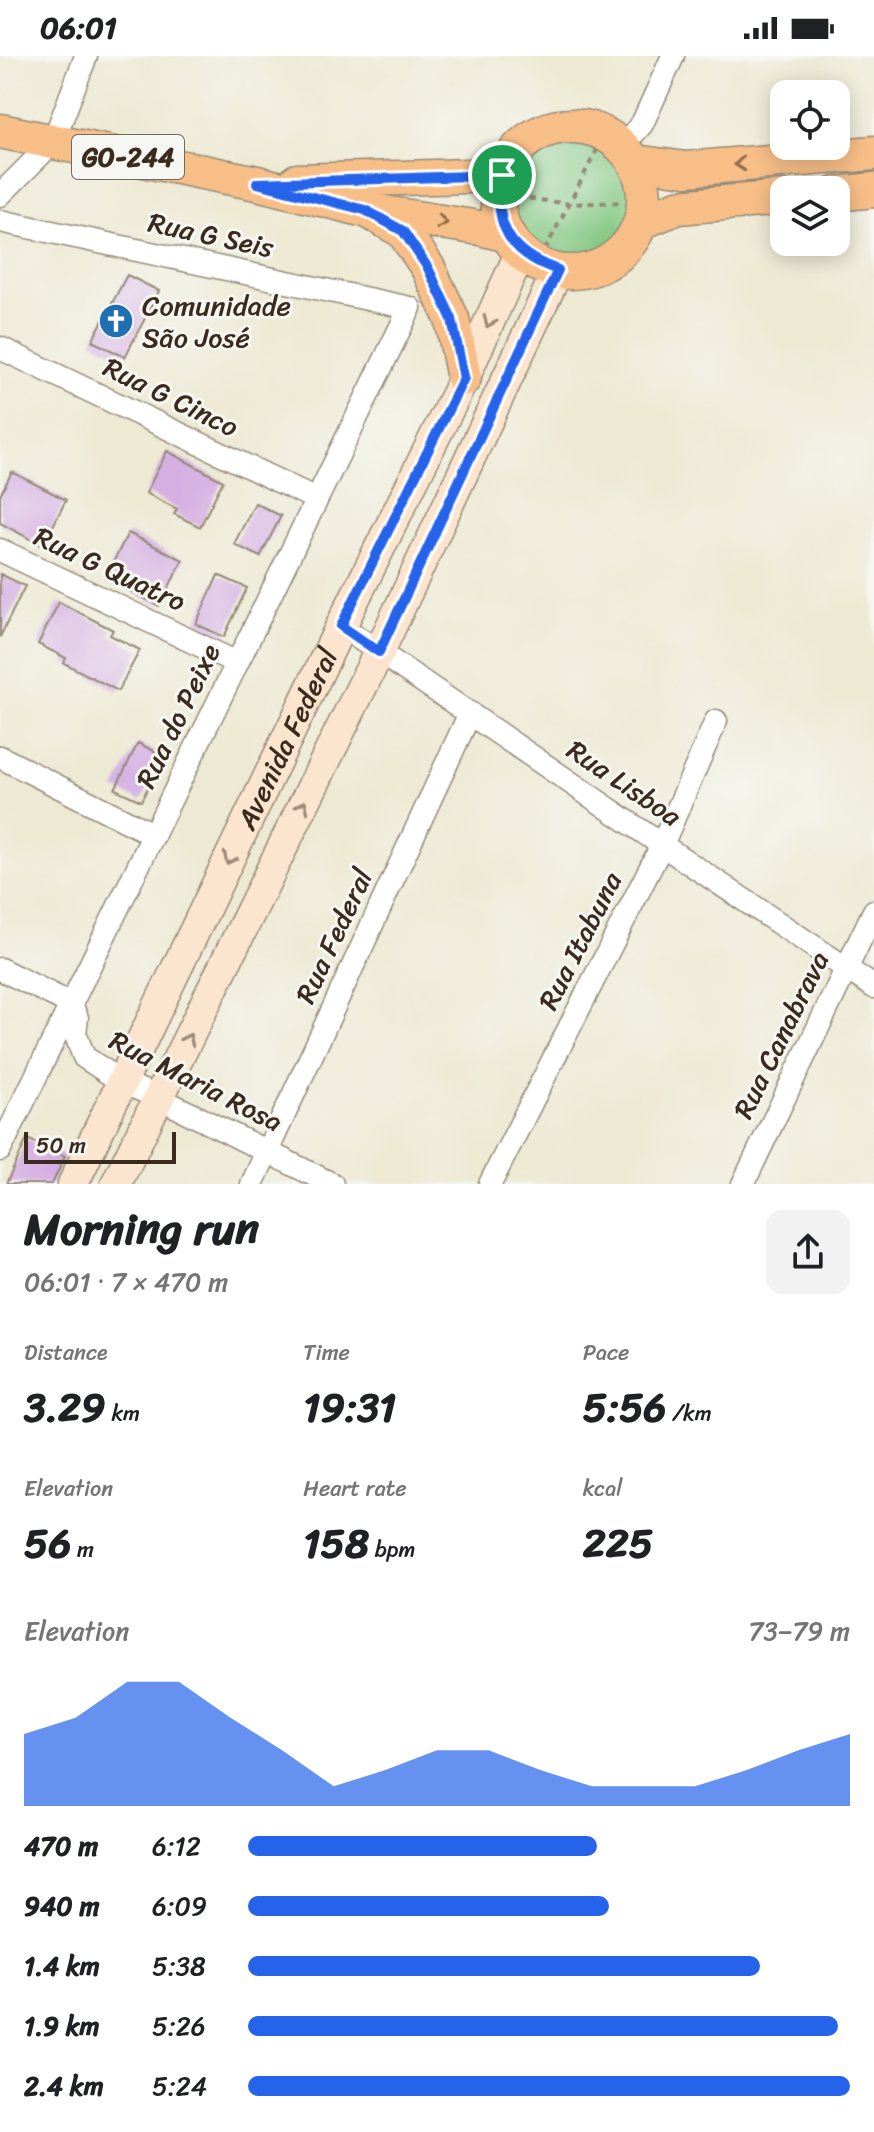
<!DOCTYPE html>
<meta charset="utf-8">
<style>
:root{--surface:#fff;--page:#f2f2f2;--text:#202124;--muted:#757577;--accent:#2563eb}
body{margin:0;font-family:Sriracha,sans-serif;background:var(--page);color:var(--text);height:100vh;display:flex;flex-direction:column;font-size:30px;white-space:nowrap}
*{box-sizing:border-box;margin:0}
p{font-size:26px;color:var(--muted)}
.icon{flex:none;width:44px;height:44px;fill:none;stroke:currentColor;stroke-width:2;stroke-linecap:round;stroke-linejoin:round}
.map{position:relative;height:1128px;overflow:hidden}
.drawer{display:flex;flex-direction:column;background:var(--surface);flex:1}
.drawer>*{flex:none}
.fabs{position:absolute;left:770px;top:24px;display:grid;gap:16px}
.fabs a{display:grid;place-items:center;width:80px;height:80px;border-radius:16px;background:var(--surface);box-shadow:0 4px 20px #0003;font-size:40px}
.scale{position:absolute;left:24px;bottom:20px;width:152px;box-sizing:border-box;padding-left:8px;border:4px solid #3b2a1e;border-top:0;font-size:22px;line-height:28px;white-space:nowrap;color:#3b2a1e;-webkit-text-stroke:6px #f6f6f2;paint-order:stroke}
.pin{position:absolute;display:grid;place-items:center;width:68px;height:68px;color:#fff;margin:-34px;border:4px solid #fff;border-radius:50%;box-shadow:0 2px 8px #0007}
.round{display:grid;place-items:center;flex:none;width:84px;height:84px;border-radius:16px;background:var(--page)}
.overview{display:flex;align-items:center;justify-content:space-between;height:136px;padding:0 24px}
h1{font-size:44px;font-weight:700;line-height:60px}
.metrics{display:grid;grid-template-columns:repeat(3,1fr);gap:12px;height:136px;padding:8px 24px}
.metrics div{display:grid;align-content:center}
.metrics b{font-size:40px;font-weight:700}
.metrics small{font-size:22px;font-weight:400}
.metrics p{font-size:22px}
.chart{height:224px;padding:16px 24px}
.chart p{display:flex;justify-content:space-between}
.chart svg{width:100%;height:144px;margin-top:8px;fill:var(--accent);opacity:.7}
ul{padding:0 24px;list-style:none;font-size:26px}
li{display:grid;grid-template-columns:128px 96px 1fr;align-items:center;height:60px}
li i{height:20px;border-radius:10px;background:var(--accent)}
.status{display:flex;justify-content:space-between;align-items:center;height:56px;padding:0 40px;background:var(--surface);direction:ltr}
.status svg{height:22px;fill:currentColor}
.map>svg:first-child{display:block}
</style>
<div class="status"><b>06:01</b><svg viewBox="0 0 49 12"><path d="M0 12V9h3v3zM5 12V6h3v6zM10 12V3h3v9zM15 12V0h3v12zM26 1h20v11H26zM47 4h2v5h-2z"/></svg></div>
<div class="map">
<svg width="874" height="1128" viewBox="0 0 874 1128">
<rect width="100%" height="100%" fill="#f6f6f2"/>
<filter id="ink" filterUnits="userSpaceOnUse"><feTurbulence type="fractalNoise" baseFrequency=".0125" numOctaves="2"/><feDisplacementMap in="SourceGraphic" scale="16" xChannelSelector="R" yChannelSelector="G"/><feConvolveMatrix kernelMatrix="1 2 1 2 8 2 1 2 1" color-interpolation-filters="sRGB"/></filter>
<filter id="wash" filterUnits="userSpaceOnUse"><feTurbulence type="fractalNoise" baseFrequency=".006" numOctaves="4" result="noise"/><feDisplacementMap in="SourceGraphic" scale="32" xChannelSelector="R" yChannelSelector="G"/><feGaussianBlur stdDeviation="1.8" result="paint"/><feColorMatrix in="noise" values="0 0 0 0 0 0 0 0 0 0 0 0 0 0 0 0 0 1.4 0 .05"/><feComposite in="paint" operator="in"/></filter>
<g filter="url(#wash)">
<rect width="100%" height="100%" fill="#ede9d3"/>
<!-- green -->
<path fill="#82c782" stroke="#5e7850" stroke-width="2" d="M507 143a64 64 0 1 1 128 0a64 64 0 1 1-128 0Z"/>
<g id="blocks">
<!-- building -->
<path fill="#d5afe2" d="M 127,219 L 159,235 L 125,301 L 92,285 Z
M 167,395 L 223,425 L 200,471 L 174,458 L 177,453 L 146,437 Z
M 12,416 L 66,444 L 43,490 L 0,467 L 0,439 Z
M 255,447 L 281,460 L 260,501 L 234,488 Z
M 128,477 L 183,504 L 159,550 L 105,522 Z
M 0,518 L 25,530 L 0,581 Z
M 218,519 L 247,532 L 224,581 L 196,568 Z
M 59,546 L 113,574 L 110,579 L 140,594 L 118,635 L 64,607 L 66,602 L 38,588 Z
M 138,687 L 164,700 L 141,745 L 115,733 Z
M 27,1083 L 65,1100 L 52,1128 L 6,1128 Z"/>
</g>
</g>
<g filter="url(#ink)">
<use href="#blocks" fill-opacity="0" stroke="#948a78" stroke-width="2"/>
<g fill="none" stroke-linecap="round" stroke-linejoin="round">
<!-- street casing -->
<g stroke="#948a78" stroke-width="25">
<path id="street" d="M 622,90 L 642,68 L 673,0
M 0,139 L 53,86 L 86,0
M 0,165 L 410,252 L 0,1094
M 0,292 L 316,443
M 0,494 L 237,607
M 341,570 L 662,789 L 874,931
M 0,701 L 154,779
M 0,913 L 71,948 L 77,962 L 75,977 L 84,1001 L 122,1026 L 159,1042 L 332,1128
M 252,1128 L 470,657
M 490,1128 L 662,789 L 716,665
M 743,1128 L 874,855"/>
</g>
<!-- secondary casing -->
<g stroke="#948a78" stroke-width="33">
<g id="secondary">
<path id="s1" d="M 73,1128 L 339,574 L 464,322 L 521,195"/>
<path d="M 116,1128 L 379,596 L 558,214"/>
</g>
</g>
<!-- primary casing -->
<g stroke="#948a78" stroke-width="37">
<path id="primary" d="M498 143a73 73 0 1 1 146 0a73 73 0 1 1-146 0Z
M 0,75 L 257,127 L 365,154 L 480,172 L 508,179
M 635,106 L 686,113 L 874,97
M 297,125 L 502,119
M 836,138 L 874,134
M 373,158 L 403,175 L 428,212 L 452,263 L 464,322
M 641,166 L 678,151 L 784,142"/>
</g>
<!-- path -->
<path stroke="#948a78" stroke-width="4" stroke-dasharray="6 6" stroke-linecap="butt" d="M 517,141 L 570,148 L 624,146
M 545,194 L 600,88"/>
<!-- street -->
<use href="#street" stroke="#fff" stroke-width="22"/>
<!-- secondary -->
<use href="#secondary" stroke="#fce5cf" stroke-width="30"/>
<!-- primary -->
<use href="#primary" stroke="#f7be87" stroke-width="34"/>
</g>
<!-- one-way arrows -->
<defs><path id="oneway-chevron" d="M-2-3.5L2.5 0L-2 3.5" fill="none" stroke-width="1.6" stroke-linecap="round" stroke-linejoin="round" transform="scale(2)"/></defs>
<g stroke="#906d4d">
<use href="#oneway-chevron" transform="translate(740 108) rotate(175)"/>
<use href="#oneway-chevron" transform="translate(442 166) rotate(9)"/>
</g>
<g stroke="#9c8876">
<use href="#oneway-chevron" transform="translate(489 266) rotate(114)"/>
<use href="#oneway-chevron" transform="translate(303 750) rotate(-64)"/>
<use href="#oneway-chevron" transform="translate(229 803) rotate(116)"/>
<use href="#oneway-chevron" transform="translate(188 983) rotate(-64)"/>
</g>
</g>
<g fill="none" stroke-linecap="round" stroke-linejoin="round" filter="url(#ink)">
<!-- route casing -->
<g stroke="#fff" stroke-width="16">
<path id="route" d="M 502,119 C 492,169 510,198 558,214 L 379,596 L 341,570 L 464,322 L 452,263 L 428,212 L 403,175 L 365,154 L 257,127 Z"/>
</g>
<!-- route -->
<use href="#route" stroke="#2563eb" stroke-width="10"/>
</g>
<!-- icons -->
<defs>
<g id="church-disc" transform="scale(1.8)"><circle r="9.5" fill="#1f6fb2" stroke="#f6f6f2"/><path d="M-1.2-6h2.4v3.5h3.3v2.4h-3.3V6h-2.4V-.1h-3.3v-2.4h3.3Z" fill="#fff"/></g>
</defs>
<g fill-rule="evenodd">
<use href="#church-disc" x="116" y="265"/>
</g>
<g text-anchor="middle" dominant-baseline="central" stroke-width="6" stroke-linejoin="round" paint-order="stroke">
<!-- shield labels -->
<rect fill="#f6f6f2" stroke="#73675e" stroke-width="2" x="72" y="79" width="112" height="44" rx="6"/>
<g font-size="26" font-weight="bold" fill="#3b2a1e">
<text x="128" y="101">GO-244</text>
</g>
<!-- street labels -->
<g font-size="28" fill="#3b2a1e" stroke="#f6f6f2">
<text transform="translate(211 179) rotate(12)">Rua G Seis</text>
<text transform="translate(171 341) rotate(26)">Rua G Cinco</text>
<text transform="translate(110 513) rotate(25)">Rua G Quatro</text>
<text transform="translate(178 660) rotate(-64)">Rua do Peixe</text>
<text stroke="none"><textPath href="#s1" startOffset="494">Avenida Federal</textPath></text>
<text transform="translate(624 727) rotate(34)">Rua Lisboa</text>
<text transform="translate(334 880) rotate(-65)">Rua Federal</text>
<text transform="translate(580 885) rotate(-63)">Rua Itabuna</text>
<text transform="translate(781 979) rotate(-64)">Rua Canabrava</text>
<text transform="translate(196 1025) rotate(27)">Rua Maria Rosa</text>
</g>
<!-- poi labels -->
<g font-size="28" fill="#3b2a1e" stroke="#f6f6f2" text-anchor="start">
<text x="142" y="249">Comunidade<tspan x="142" dy="32">São José</tspan></text>
</g>
</g>
</svg>
<div class="fabs">
<a><svg class="icon" aria-label="locate" viewBox="0 0 24 24"><circle cx="12" cy="12" r="6"/><path d="M12 2v4M12 18v4M2 12h4M18 12h4"/></svg></a>
<a><svg class="icon" aria-label="layers" viewBox="0 0 24 24"><path d="M12 4l9 5-9 5-9-5zM3 14l9 5 9-5"/></svg></a>
</div>
<div class="scale">50 m</div>
<div class="pin" style="left:502px;top:119px;background:#1e9e55"><svg class="icon" aria-label="arrive" viewBox="0 0 24 24"><path d="M6 21V4h12l-3 4 3 4H6"/></svg></div>
</div>
<section class="drawer">
<div class="overview"><div><h1>Morning run</h1><p>06:01 · 7 × 470 m</p></div><a class="round"><svg class="icon" aria-label="share" viewBox="0 0 24 24"><path d="M12 15V3M7 8l5-5 5 5M5 13v7h14v-7"/></svg></a></div>
<div class="metrics">
<div><p>Distance</p><b>3.29<small> km</small></b></div>
<div><p>Time</p><b>19:31</b></div>
<div><p>Pace</p><b>5:56<small> /km</small></b></div>
</div>
<div class="metrics">
<div><p>Elevation</p><b>56<small> m</small></b></div>
<div><p>Heart rate</p><b>158<small> bpm</small></b></div>
<div><p>kcal</p><b>225</b></div>
</div>
<div class="chart"><p><span>Elevation</span>73–79 m</p>
<svg viewBox="0 0 160 44" preserveAspectRatio="none"><path d="M0 44V22L10 17L20 6L30 6L40 17L50 27L60 38L70 33L80 27L90 27L100 33L110 38L120 38L130 38L140 33L150 27L160 22V44z"/></svg>
</div>
<ul>
<li><b>470 m</b>6:12<i style="width:58%"></i></li>
<li><b>940 m</b>6:09<i style="width:60%"></i></li>
<li><b>1.4 km</b>5:38<i style="width:85%"></i></li>
<li><b>1.9 km</b>5:26<i style="width:98%"></i></li>
<li><b>2.4 km</b>5:24<i style="width:100%"></i></li>
</ul>
</section>
